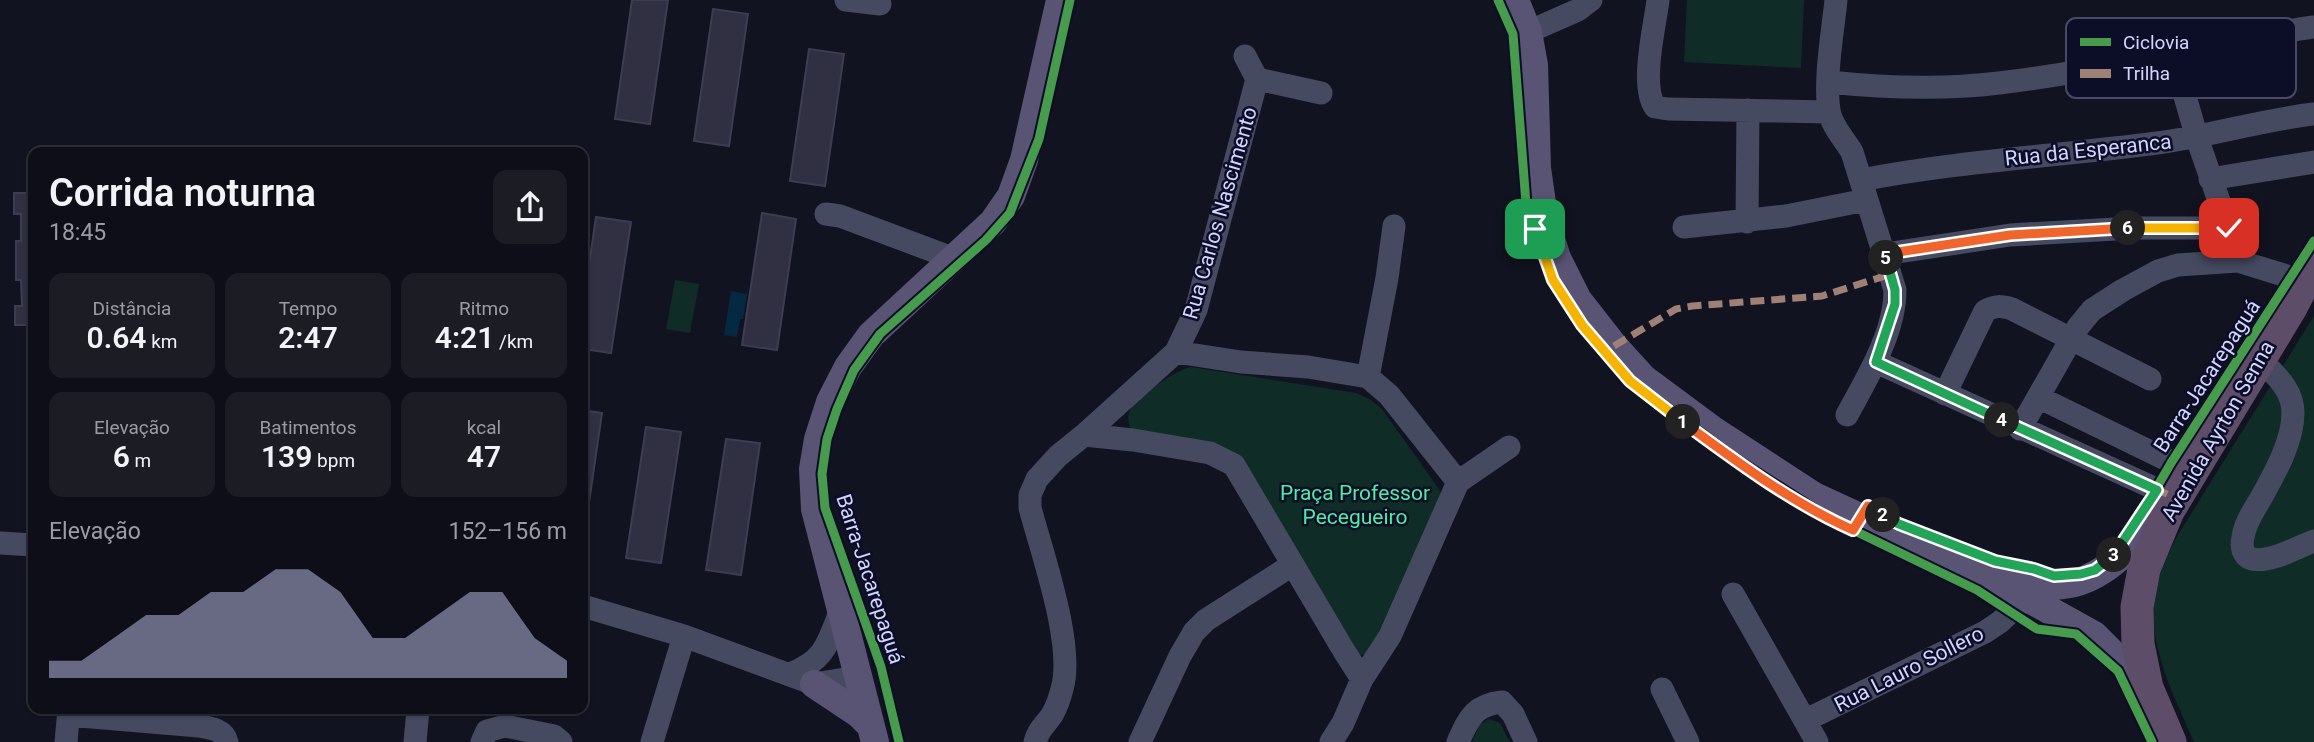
<!DOCTYPE html>
<html lang="pt">
<meta charset="utf-8">
<style>
:root{--surface:#0e0e18;--page:#1c1c25;--text:#f1f3f6;--muted:#9b9ca2;--line:#2e2e37;--accent:#8e91b1}
body{margin:0;font-family:Roboto,sans-serif;background:var(--page);color:var(--text);height:100vh;display:flex;flex-direction:column;font-size:26px;white-space:nowrap}
*{box-sizing:border-box;margin:0}
p{font-size:23px;color:var(--muted)}
.icon{flex:none;width:38px;height:38px;fill:none;stroke:currentColor;stroke-width:2;stroke-linecap:round;stroke-linejoin:round}
.map{position:relative;flex:1;overflow:hidden}
.side{position:absolute;left:28px;top:147px;width:560px;height:567px;display:flex;flex-direction:column;background:var(--surface);border-radius:14px;box-shadow:0 2px 5px #0004,0 0 0 2px var(--line)}
.side>*{flex:none}
.pin{position:absolute;display:grid;place-items:center;width:60px;height:60px;color:#fff;margin:-30px;border-radius:14px;box-shadow:0 4px 10px #0006}
.km{position:absolute;width:35px;height:35px;margin:-18px;border-radius:50%;background:#222;color:#fff;font-size:19px;line-height:35px;text-align:center}
.round{display:grid;place-items:center;flex:none;width:74px;height:74px;border-radius:14px;background:var(--page)}
.summary{display:flex;align-items:center;justify-content:space-between;height:119px;padding:0 21px}
h1{font-size:38px;font-weight:600;line-height:52px}
.metrics{display:grid;grid-template-columns:repeat(3,1fr);gap:10px;height:119px;padding:7px 21px}
.metrics div{display:grid;align-content:center;border-radius:14px;background:var(--page);text-align:center}
.metrics b{font-size:30px;font-weight:600}
.metrics small{font-size:19px;font-weight:400}
.metrics p{font-size:19px}
.chart{height:196px;padding:14px 21px}
.chart p{display:flex;justify-content:space-between}
.chart svg{width:100%;height:126px;margin-top:7px;fill:var(--accent);opacity:.7}
.map>svg:first-child{display:block}
</style>
<div class="map">
<svg width="2314" height="742" viewBox="0 0 2314 742">
<rect width="100%" height="100%" fill="#121320"/>
<!-- green -->
<path fill="#0f2c27" d="M 1687,0 L 1804,0 L 1801,68 L 1684,62 Z
M 675,280 L 699,284 L 690,333 L 666,329 Z
M 2314,316 L 2314,742 L 2194,742 C 2172,690 2141,636 2159,577 C 2163,564 2170,551 2176,538 Z
M 1191,367 L 1356,393 L 1371,400 L 1382,409 L 1439,489 L 1442,501 L 1371,654 L 1360,655 L 1235,460 L 1132,433 C 1128,425 1126,415 1132,407 C 1141,395 1177,369 1191,367 Z
M 1489,719 L 1500,723 L 1510,742 L 1472,742 L 1480,724 Z"/>
<!-- water -->
<path fill="#052843" d="M 731,291 L 747,294 L 743,319 L 740,319 L 737,337 L 724,335 Z"/>
<!-- building -->
<path fill="#303042" stroke="#3c3d54" stroke-width="2" d="M 632,0 L 668,0 L 650,124 L 615,119 Z
M 713,9 L 748,14 L 729,146 L 694,141 Z
M 809,49 L 844,54 L 825,186 L 790,181 Z
M 14,193 L 33,193 L 33,325 L 15,325 L 15,306 L 22,306 L 21,280 L 16,280 L 16,241 L 21,241 L 21,214 L 14,214 Z
M 762,213 L 796,219 L 777,350 L 742,345 Z
M 596,217 L 631,222 L 611,353 L 583,349 L 583,306 Z
M 583,410 L 602,413 L 583,544 Z
M 646,427 L 681,432 L 661,563 L 626,558 Z
M 726,439 L 760,443 L 741,575 L 706,570 Z"/>
<g fill="none" stroke-linecap="round" stroke-linejoin="round">
<!-- minor -->
<path stroke="#464a61" stroke-width="23" d="M 846,0 L 880,4
M 1658,0 C 1655,26 1640,85 1655,107 L 1668,109 L 1829,112
M 1836,0 C 1833,31 1823,85 1830,115 C 1834,129 1845,140 1852,152 L 1895,290 C 1895,333 1867,378 1847,415
M 1528,32 L 1578,10 L 1591,0
M 2172,51 L 2197,138 L 2234,244 L 2238,261
M 1245,56 L 1257,79 L 1321,93
M 1829,82 C 1886,88 1942,90 1999,83 C 2105,71 2208,42 2314,27
M 2210,179 L 2314,162
M 1861,180 C 1959,161 2058,156 2157,143 C 2210,136 2261,120 2314,114
M 826,214 L 840,216 L 955,259
M 1747,222 L 1748,110
M 1684,227 L 1786,216 L 1866,200
M 1885,254 L 2010,235 L 2133,228 L 2229,228
M 1176,352 L 1241,362 L 1308,367 L 1368,377 L 1389,395 L 1458,482
M 2260,359 C 2275,375 2293,389 2293,413 C 2293,441 2275,473 2261,498 C 2254,510 2245,523 2243,537 C 2241,546 2242,556 2252,559 C 2271,563 2297,547 2314,541
M 1876,362 L 2176,498
M 1368,377 L 1387,278 L 1394,226
M 1945,394 L 1985,311 C 1995,305 2002,306 2012,309 L 2150,379
M 2038,397 L 2192,472
M 2020,429 L 2078,327 L 2092,310 L 2123,290 L 2158,271 L 2178,265 L 2238,261 L 2303,281
M 1084,435 L 1133,440 L 1210,453 L 1234,465 L 1344,651 L 1362,679
M 0,543 L 33,545
M 1733,594 L 1817,742
M 583,606 L 684,636 L 814,684 L 857,677
M 790,674 C 825,660 827,645 840,612
M 1662,689 L 1688,742
M 68,715 L 199,726 C 210,728 224,729 227,742
M 1806,720 L 1985,632 L 2000,622 L 2037,587
M 66,742 L 69,709
M 415,742 L 418,709
M 482,742 L 487,731 L 505,726 L 554,736 L 561,742
M 652,742 L 684,636
M 1035,742 C 1038,730 1045,725 1052,715 C 1056,708 1060,697 1062,689 C 1075,646 1042,553 1030,508 L 1030,495 L 1037,479 L 1058,456 L 1084,435 L 1176,352 L 1196,310 L 1257,79
M 1140,742 L 1180,656 L 1194,632 L 1206,620 L 1292,565
M 1331,742 L 1343,723 L 1362,679 L 1390,636 L 1458,482 L 1509,447
M 1458,742 C 1469,718 1474,705 1502,702 L 1513,714 L 1526,742"/>
<!-- major -->
<path stroke="#595474" stroke-width="28" d="M 1515,0 L 1528,32 L 1534,65 L 1537,168 L 1544,217 L 1557,258 L 1578,300 L 1614,346 L 1643,378 L 1713,430 L 1814,496 L 1988,576 L 2094,635 L 2147,688
M 2008,579 C 2026,582 2045,587 2063,585 C 2106,581 2136,540 2166,513
M 814,684 L 859,714 L 870,725
M 875,742 L 815,509 L 813,469 L 818,439 L 830,402 L 848,367 L 871,335 L 993,222 L 1011,196 L 1024,160 L 1060,0"/>
<!-- highway -->
<path stroke="#5d4d68" stroke-width="33" d="M 2170,742 L 2147,688 L 2138,644 L 2137,607 L 2144,569 L 2168,511 L 2290,309 L 2314,263"/>
<!-- quiet -->
<path stroke="#9e8076" stroke-width="7" stroke-dasharray="14 7" stroke-linecap="butt" d="M 1614,346 L 1676,309 L 1692,306 L 1822,296 L 1891,274
M 2020,429 L 2176,498"/>
<!-- cycleway casing -->
<g stroke="#0c0d26" stroke-width="13">
<path id="cycleway" d="M 1498,0 L 1513,34 L 1526,204 L 1553,280 L 1582,325 L 1630,381 L 1730,456 L 1825,517 L 1853,530 L 1868,506 L 1899,524 L 1995,561 L 2034,569 L 2054,576 L 2081,574 L 2095,570 L 2112,557 L 2139,518 L 2171,463 L 2314,241
M 1853,530 L 1977,590 L 2037,629 L 2076,634 L 2118,671 L 2152,742
M 899,742 L 881,667 L 825,508 L 822,474 L 827,439 L 837,409 L 854,370 L 880,334 L 986,240 L 1010,213 L 1039,139 L 1070,0"/>
</g>
<!-- cycleway -->
<use href="#cycleway" stroke="#469c4c" stroke-width="9"/>
</g>
<g fill="none" stroke-linecap="round" stroke-linejoin="round">
<!-- split-1 casing -->
<g stroke="#fff" stroke-width="14">
<path id="split-1" d="M 1535,229 L 1553,280 L 1582,325 L 1630,381 L 1683,422"/>
</g>
<!-- split-2 casing -->
<g stroke="#fff" stroke-width="14">
<path id="split-2" d="M 1683,422 C 1736,461 1792,503 1853,530 L 1868,506 L 1883,515"/>
</g>
<!-- split-3 casing -->
<g stroke="#fff" stroke-width="14">
<path id="split-3" d="M 1883,515 L 1899,524 L 1995,561 L 2034,569 L 2054,576 L 2081,574 L 2095,570 L 2114,555"/>
</g>
<!-- split-4 casing -->
<g stroke="#fff" stroke-width="14">
<path id="split-4" d="M 2002,420 L 2157,490 L 2114,555"/>
</g>
<!-- split-5 casing -->
<g stroke="#fff" stroke-width="14">
<path id="split-5" d="M 1886,258 L 1895,290 L 1895,304 L 1876,362 L 2002,420"/>
</g>
<!-- split-6 casing -->
<g stroke="#fff" stroke-width="14">
<path id="split-6" d="M 1886,258 L 1885,254 L 2010,235 L 2128,228"/>
</g>
<!-- split-7 casing -->
<g stroke="#fff" stroke-width="14">
<path id="split-7" d="M 2128,228 L 2229,228"/>
</g>
<!-- split-1 -->
<use href="#split-1" stroke="#f5b400" stroke-width="9"/>
<!-- split-2 -->
<use href="#split-2" stroke="#f0652b" stroke-width="9"/>
<!-- split-3 -->
<use href="#split-3" stroke="#22a559" stroke-width="9"/>
<!-- split-4 -->
<use href="#split-4" stroke="#22a559" stroke-width="9"/>
<!-- split-5 -->
<use href="#split-5" stroke="#22a559" stroke-width="9"/>
<!-- split-6 -->
<use href="#split-6" stroke="#f0652b" stroke-width="9"/>
<!-- split-7 -->
<use href="#split-7" stroke="#f5b400" stroke-width="9"/>
</g>
<g text-anchor="middle" dominant-baseline="central" stroke-width="5" stroke-linejoin="round" paint-order="stroke">
<!-- street labels -->
<g font-size="21" fill="#d1d5ff" stroke="#0c0d26">
<text transform="translate(2088 150) rotate(-6)">Rua da Esperanca</text>
<text transform="translate(1220 213) rotate(-74)">Rua Carlos Nascimento</text>
<text transform="translate(2207 376) rotate(-57)">Barra-Jacarepaguá</text>
<text transform="translate(2218 431) rotate(-60)">Avenida Ayrton Senna</text>
<text transform="translate(870 579) rotate(72)">Barra-Jacarepaguá</text>
<text transform="translate(1909 669) rotate(-27)">Rua Lauro Sollero</text>
</g>
<!-- park labels -->
<g font-size="21" fill="#4feda4" stroke="#0c0d26">
<text x="1355" y="493">Praça Professor<tspan x="1355" dy="24">Pecegueiro</tspan></text>
</g>
</g>
<!-- legend -->
<rect x="2066" y="18" width="230" height="80" rx="10" fill="#0c0d26" stroke="#474967" stroke-width="2"/>
<rect x="2080" y="38" width="31" height="8" fill="#469c4c"/>
<rect x="2080" y="69" width="31" height="9" fill="#9e8076"/>
<g font-size="19" fill="#d1d5ff">
<text x="2123" y="49">Ciclovia</text>
<text x="2123" y="80">Trilha</text>
</g>
</svg>
<div class="pin" style="left:1535px;top:229px;background:#1e9e55"><svg class="icon" aria-label="arrive" viewBox="0 0 24 24"><path d="M6 21V4h12l-3 4 3 4H6"/></svg></div>
<div class="pin" style="left:2229px;top:228px;background:#d93025"><svg class="icon" aria-label="check" viewBox="0 0 24 24"><path d="M5 12l5 5 9-10"/></svg></div>
<b class="km" style="left:1683px;top:422px">1</b>
<b class="km" style="left:1883px;top:515px">2</b>
<b class="km" style="left:2114px;top:555px">3</b>
<b class="km" style="left:2002px;top:420px">4</b>
<b class="km" style="left:1886px;top:258px">5</b>
<b class="km" style="left:2128px;top:228px">6</b>
<section class="side">
<div class="summary"><div><h1>Corrida noturna</h1><p>18:45</p></div><a class="round"><svg class="icon" aria-label="share" viewBox="0 0 24 24"><path d="M12 15V3M7 8l5-5 5 5M5 13v7h14v-7"/></svg></a></div>
<div class="metrics">
<div><p>Distância</p><b>0.64<small> km</small></b></div>
<div><p>Tempo</p><b>2:47</b></div>
<div><p>Ritmo</p><b>4:21<small> /km</small></b></div>
</div>
<div class="metrics">
<div><p>Elevação</p><b>6<small> m</small></b></div>
<div><p>Batimentos</p><b>139<small> bpm</small></b></div>
<div><p>kcal</p><b>47</b></div>
</div>
<div class="chart"><p><span>Elevação</span>152–156 m</p>
<svg viewBox="0 0 160 44" preserveAspectRatio="none"><path d="M0 44V38L10 38L20 30L30 22L40 22L50 14L60 14L70 6L80 6L90 14L100 30L110 30L120 22L130 14L140 14L150 30L160 38V44z"/></svg>
</div>
</section>
</div>
